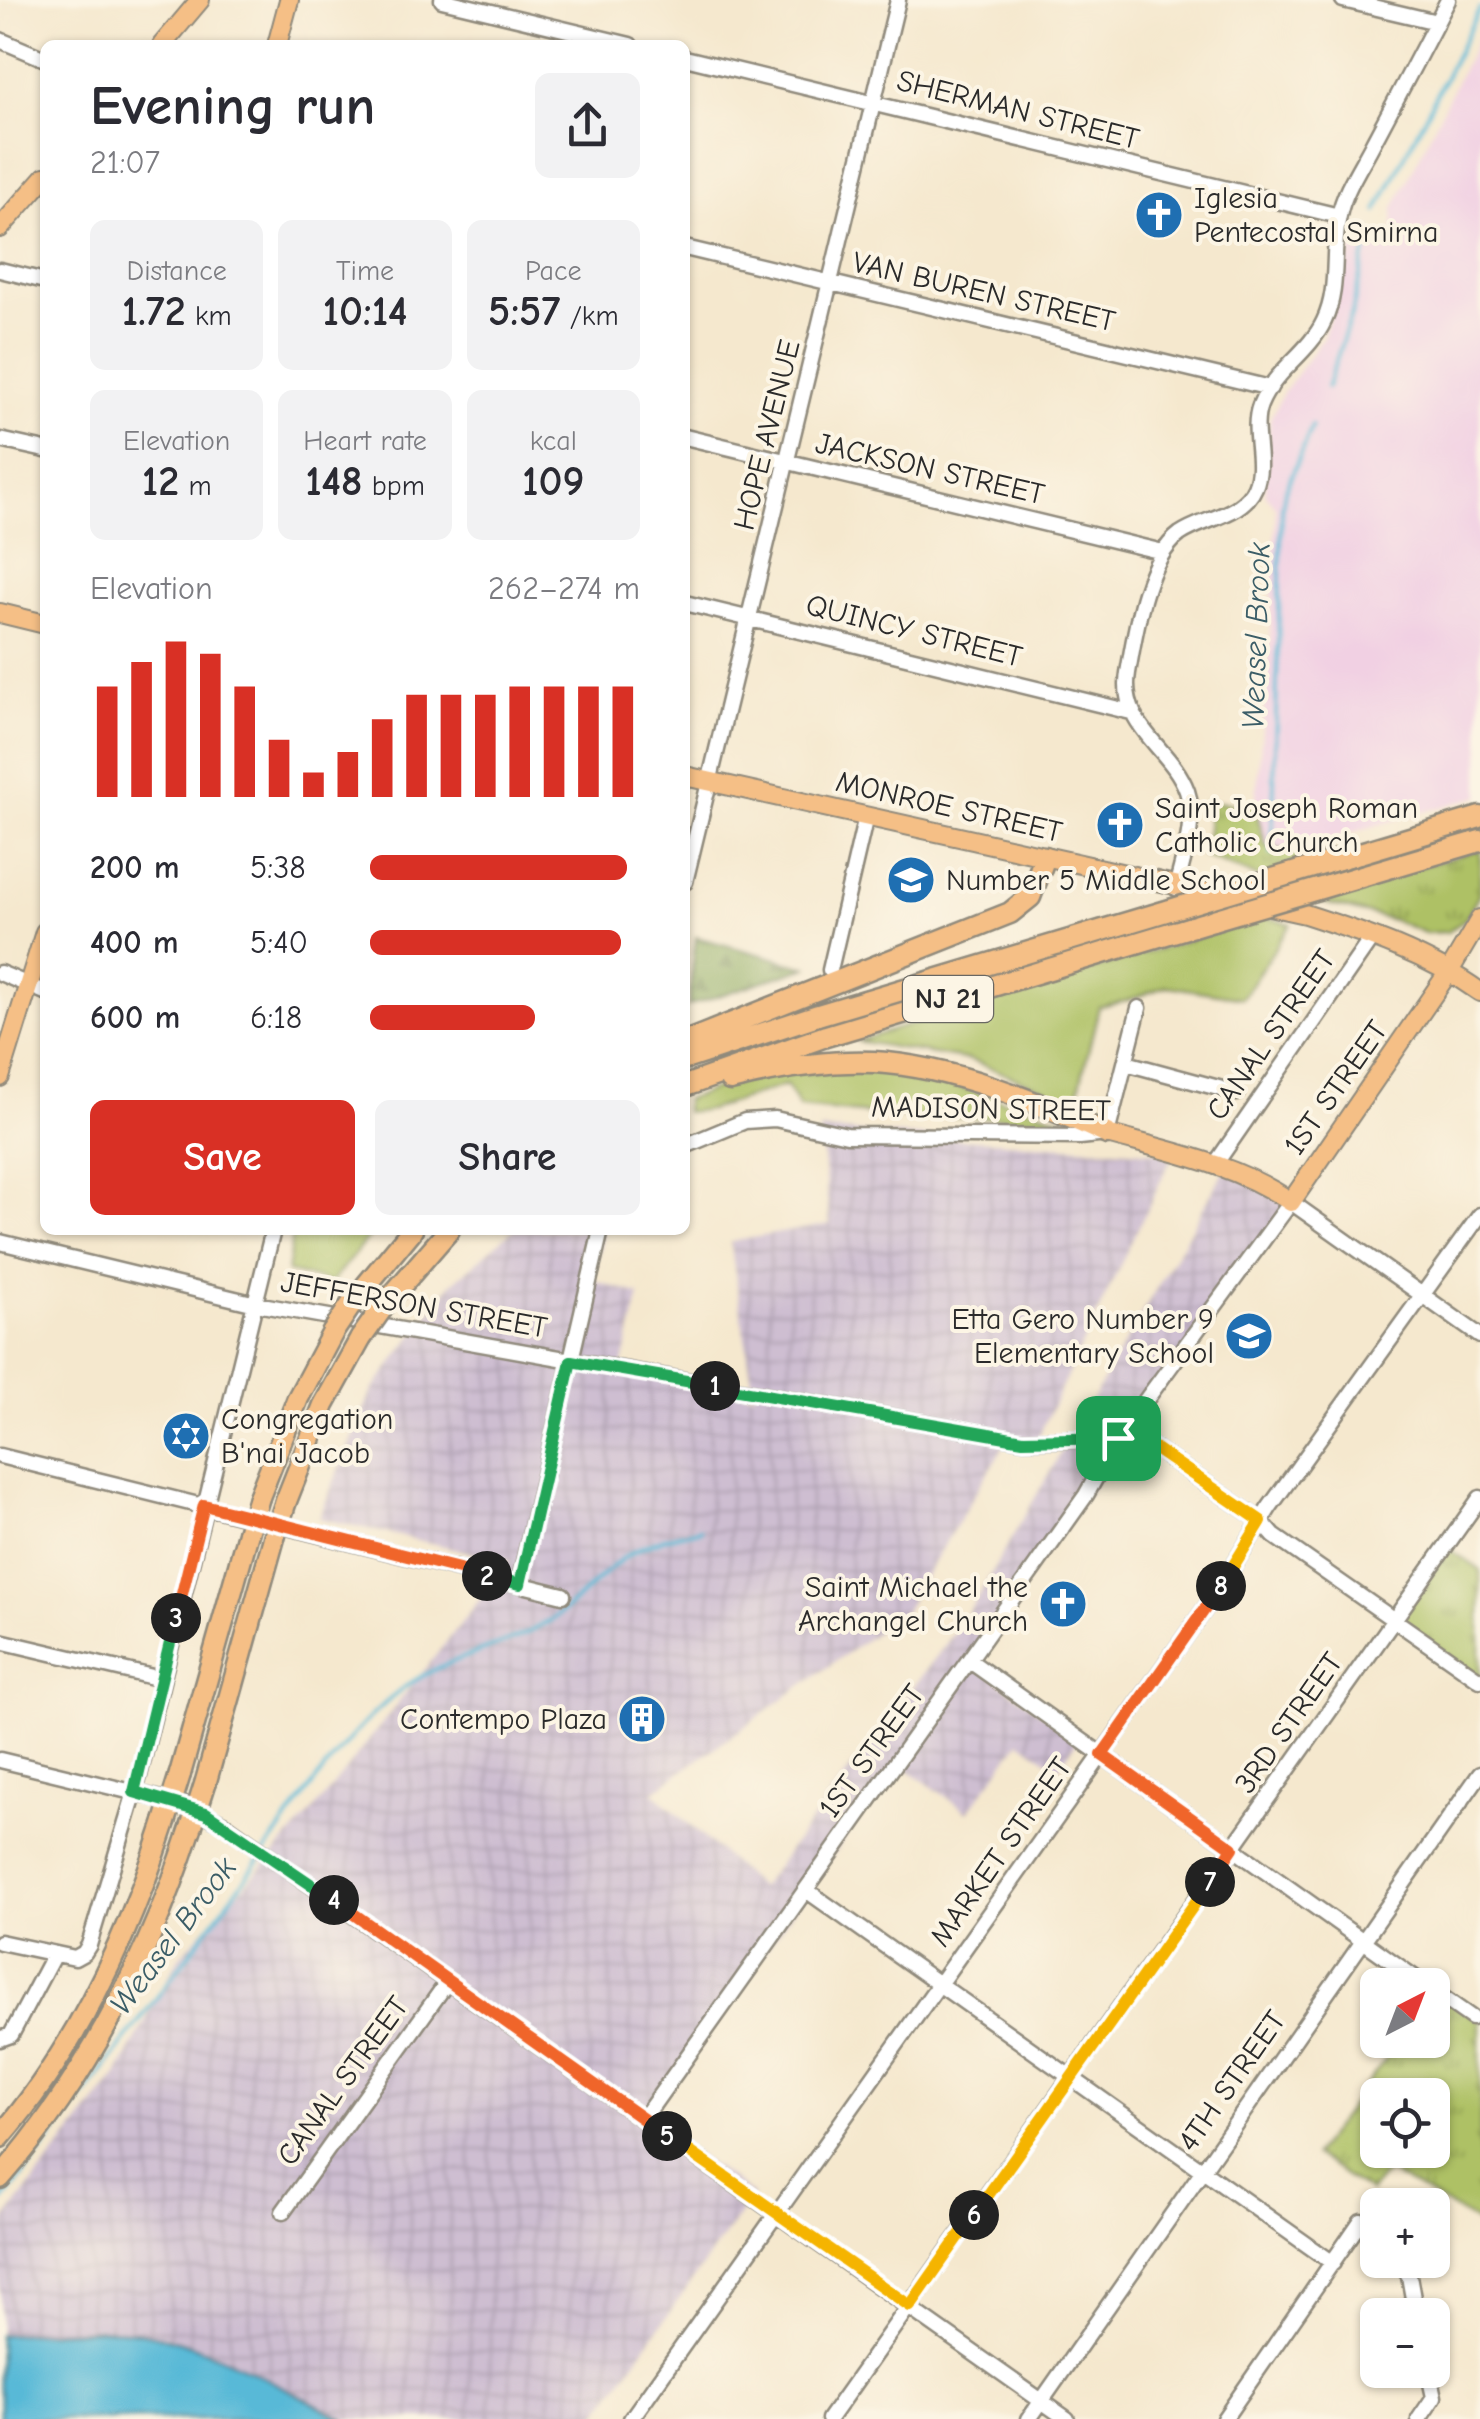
<!DOCTYPE html>
<meta charset="utf-8">
<style>
:root{--surface:#fff;--page:#f2f2f3;--text:#2b2b33;--muted:#7c7c81;--accent:#d93025}
body{margin:0;font-family:"Comic Neue",sans-serif;background:var(--page);color:var(--text);height:100vh;display:flex;flex-direction:column;font-size:38px;white-space:nowrap}
*{box-sizing:border-box;margin:0}
p{font-size:32px;color:var(--muted)}
.icon{flex:none;width:55px;height:55px;fill:none;stroke:currentColor;stroke-width:2;stroke-linecap:round;stroke-linejoin:round}
.map{position:relative;flex:1;overflow:hidden}
.panel{position:absolute;left:40px;top:40px;width:650px;height:1195px;display:flex;flex-direction:column;background:var(--surface);border-radius:15px;box-shadow:0 2px 8px #0004}
.panel>*{flex:none}
.needle{width:65px;rotate:42deg}
.tools{position:absolute;left:1360px;top:1968px;display:grid;gap:20px}
.tools a{display:grid;place-items:center;width:90px;height:90px;border-radius:15px;background:var(--surface);box-shadow:0 2px 8px #0004;font-size:50px}
.pin{position:absolute;display:grid;place-items:center;width:85px;height:85px;color:#fff;margin:-42px;border-radius:20px;box-shadow:0 5px 15px #0006}
.km{position:absolute;width:50px;height:50px;margin:-25px;border-radius:50%;background:#222;color:#fff;font-size:28px;line-height:50px;text-align:center}
.round{display:grid;place-items:center;flex:none;width:105px;height:105px;border-radius:15px;background:var(--page)}
.summary{display:flex;align-items:center;justify-content:space-between;height:170px;padding:0 50px}
h1{font-size:55px;font-weight:600;line-height:75px}
.stats{display:grid;grid-template-columns:repeat(3,1fr);gap:15px;height:170px;padding:10px 50px}
.stats div{display:grid;align-content:center;border-radius:15px;background:var(--page);text-align:center}
.stats b{font-size:42px;font-weight:600}
.stats small{font-size:28px;font-weight:400}
.stats p{font-size:28px}
.chart{height:280px;padding:20px 50px}
.chart p{display:flex;justify-content:space-between}
.chart svg{width:100%;height:180px;margin-top:10px;stroke:var(--accent);stroke-width:6}
.cta{display:flex;gap:20px;margin-top:auto;padding:20px 50px}
.cta a{flex:1;height:115px;border-radius:15px;background:var(--accent);color:#fff;font-size:40px;font-weight:600;line-height:115px;text-align:center}
.cta a+a{background:var(--page);color:var(--text)}
ul{padding:0 50px;list-style:none;font-size:32px}
li{display:grid;grid-template-columns:160px 120px 1fr;align-items:center;height:75px}
li i{height:25px;border-radius:12px;background:var(--accent)}
.map>svg:first-child{display:block}
</style>
<div class="map">
<svg width="1480" height="2419" viewBox="0 0 1480 2419">
<defs>
<pattern id="industrial-grid" width="8" height="8" patternUnits="userSpaceOnUse" patternTransform="scale(2.5)"><rect width="8" height="8" fill="#cebed1"/><path d="M0 4h8M4 0v8" fill="none" stroke="#b1a3b4"/></pattern>
<pattern id="forest-firs" width="22" height="20" patternUnits="userSpaceOnUse" patternTransform="scale(2.5)"><rect width="22" height="20" fill="#8aa75a"/><path d="M5 1l3.5 6h-7zM16 11l3.5 6h-7z" fill="#71884b"/></pattern>
<pattern id="park-tufts" width="24" height="20" patternUnits="userSpaceOnUse" patternTransform="scale(2.5)"><rect width="24" height="20" fill="#aec165"/><path d="M3 7l-1-3M5 7V3M7 7l1-3M15 17l-1-3M17 17v-4M19 17l1-3" fill="none" stroke="#8e9d53"/></pattern>
</defs>
<rect width="100%" height="100%" fill="#fcf5e5"/>
<filter id="ink" filterUnits="userSpaceOnUse"><feTurbulence type="fractalNoise" baseFrequency=".01" numOctaves="2"/><feDisplacementMap in="SourceGraphic" scale="20" xChannelSelector="R" yChannelSelector="G"/><feConvolveMatrix kernelMatrix="1 2 1 2 8 2 1 2 1" color-interpolation-filters="sRGB"/></filter>
<filter id="wash" filterUnits="userSpaceOnUse"><feTurbulence type="fractalNoise" baseFrequency=".0048" numOctaves="4" result="noise"/><feDisplacementMap in="SourceGraphic" scale="40" xChannelSelector="R" yChannelSelector="G"/><feGaussianBlur stdDeviation="2.25" result="paint"/><feColorMatrix in="noise" values="0 0 0 0 0 0 0 0 0 0 0 0 0 0 0 0 0 1.4 0 .05"/><feComposite in="paint" operator="in"/></filter>
<g filter="url(#wash)">
<rect width="100%" height="100%" fill="#f5e8ce"/>
<!-- built -->
<path fill="#f1d0e3" d="M 1480,34 L 1480,796 L 1286,851 L 1265,846 L 1255,807 L 1269,657 L 1276,506 L 1265,495 L 1270,419 L 1283,393 L 1323,338 L 1355,243 L 1392,248 L 1394,208 Z"/>
<!-- industrial -->
<path fill="url(#industrial-grid)" d="M 820,1130 L 1174,1153 L 1036,1441 L 1008,1439 L 903,1613 L 653,1792 L 760,1888 L 964,1620 L 1225,1170 L 1294,1201 L 970,1661 L 1078,1740 L 1058,1768 L 1020,1741 L 968,1812 L 898,1763 L 647,2118 L 753,2195 L 594,2419 L 345,2419 L 193,2345 L 165,2336 L 110,2329 L 0,2335 L 0,2234 L 6,2218 L 117,2075 L 179,1957 L 309,1816 L 510,1561 L 319,1518 L 371,1393 L 450,1285 L 513,1230 L 604,1230 L 593,1280 L 640,1295 L 621,1372 L 754,1394 L 730,1242 L 830,1224 Z"/>
<!-- green -->
<path fill="#aec165" stroke="#6c7648" stroke-width="2.5" d="M 1264,917 L 1291,924 L 1242,998 L 1167,986 L 1126,1001 L 1099,1007 L 1076,1101 L 970,1060 L 857,1041 Z
M 902,1070 L 1064,1119 L 890,1116 L 799,1107 L 786,1085 L 709,1110 L 685,1112 L 685,1100 L 722,1086 L 779,1073 Z
M 293,1230 L 375,1230 L 331,1282 L 287,1272 Z"/>
<!-- forest -->
<path fill="url(#forest-firs)" stroke="#5a6942" stroke-width="2.5" d="M 696,937 L 807,967 L 688,1006 Z"/>
<!-- park -->
<path fill="url(#park-tufts)" stroke="#6c7648" stroke-width="2.5" fill-rule="evenodd" d="M 1206,801 L 1255,807 L 1266,846 L 1384,876 L 1480,850 L 1480,892 L 1465,919 L 1448,932 L 1425,933 L 1393,920 L 1317,901 L 1202,855 C 1208,836 1211,820 1206,801 Z
M 1449,1549 L 1480,1570 L 1480,1683 L 1396,1622 Z
M 1436,1992 L 1480,2020 L 1480,2224 L 1387,2171 L 1370,2192 L 1314,2155 L 1400,2040 L 1432,2040 L 1433,1996 ZM 1378,2095 L 1432,2095 L 1432,2150 L 1378,2150 Z"/>
<!-- water -->
<path fill="#59b9d7" stroke="#427281" stroke-width="2.5" d="M 110,2329 C 195,2333 270,2382 345,2419 L 0,2419 L 0,2335 Z"/>
<g fill="none" stroke-linecap="round" stroke-linejoin="round">
<!-- stream -->
<path stroke="#59b9d7" stroke-width="4" d="M 1377,211 L 1480,8
M 1327,387 L 1352,313 L 1370,230
M 1272,853 L 1282,507 L 1285,491 L 1312,426
M 0,2204 C 84,2097 164,1987 246,1878 C 295,1813 338,1737 405,1687 C 450,1655 504,1649 549,1621 C 575,1605 594,1581 618,1562 C 642,1543 671,1535 701,1530"/>
</g>
</g>
<g filter="url(#ink)">
<g fill="none" stroke-linecap="round" stroke-linejoin="round">
<!-- minor casing -->
<g stroke="#908a7c" stroke-width="19">
<path id="minor" d="M 442,0 L 630,45
M 1343,0 L 1437,22
M 0,40 L 45,59
M 685,58 L 1339,216
M 685,248 L 1270,388
M 0,270 L 45,281
M 685,437 L 1163,552
M 0,440 L 45,450
M 685,603 L 1131,712
M 685,882 L 898,0
M 1176,888 C 1183,857 1197,822 1187,791 C 1171,747 1119,727 1128,673 C 1135,633 1145,560 1180,534 C 1203,518 1243,516 1255,487 C 1266,461 1250,431 1260,405 C 1273,372 1309,353 1324,321 C 1340,288 1331,251 1339,216 C 1344,190 1362,165 1374,141 C 1399,94 1424,47 1448,0
M 830,970 L 866,816
M 0,973 L 45,992
M 1126,1063 L 1237,1093
M 685,1146 L 745,1121 L 775,1119 L 847,1135 L 1080,1137 L 1107,1134 L 1139,1008
M 1214,1166 L 1373,936
M 0,1242 L 256,1304 L 949,1427 L 1023,1440 L 1141,1439 L 1261,1521 L 1274,1536 L 1480,1680
M 0,1456 L 563,1595
M 519,1584 L 601,1230
M 0,1641 L 161,1679
M 970,1661 L 1425,1985
M 0,1760 L 186,1805 L 223,1823 L 1067,2419
M 806,1890 L 1333,2263
M 0,1942 L 75,1958 L 84,1953 L 89,1945 L 135,1792 L 273,1230
M 1432,1990 L 1472,2018
M 0,2039 L 11,2035 L 54,1954
M 643,2119 L 1086,1495 L 1118,1438 L 1291,1202 L 1480,1336
M 283,2212 L 448,1981
M 1399,2260 L 1409,2276 L 1416,2315
M 631,2419 L 1219,1589 L 1269,1508 L 1480,1215
M 829,2419 L 1480,1498
M 1029,2419 L 1480,1774
M 1224,2419 L 1361,2221 L 1378,2235
M 1419,2419 L 1434,2397 L 1428,2370"/>
</g>
<!-- major casing -->
<g stroke="#908a7c" stroke-width="22">
<path id="major" d="M 162,45 L 200,0
M 277,45 L 289,0
M 0,228 L 45,177
M 0,613 L 45,624
M 685,776 L 1305,914 C 1367,934 1427,954 1480,992
M 0,1077 L 45,932
M 1107,1134 C 1169,1151 1238,1165 1291,1202 L 1450,970 L 1480,919"/>
</g>
<!-- highway casing -->
<g stroke="#908a7c" stroke-width="25">
<path id="highway" d="M 1323,864 L 1480,817
M 1365,875 L 1480,841
M 685,1042 L 1010,913 L 1030,897 L 1045,857
M 685,1059 L 818,1015 L 1170,910
M 730,1080 C 778,1068 826,1060 874,1062 C 951,1066 1038,1102 1107,1134
M 685,1086 L 826,1036 L 1213,920
M 355,1299 L 412,1230
M 385,1304 L 449,1230
M 259,1497 L 298,1398 L 333,1332
M 286,1501 L 324,1405 L 361,1338
M 180,1774 L 248,1533
M 206,1781 L 274,1538
M 0,2137 C 78,2047 129,1934 165,1822
M 0,2178 C 89,2076 149,1957 191,1828"/>
</g>
<!-- minor -->
<use href="#minor" stroke="#fff" stroke-width="14"/>
<!-- major -->
<use href="#major" stroke="#f5bf86" stroke-width="18"/>
<!-- highway -->
<use href="#highway" stroke="#f5bf86" stroke-width="20"/>
<!-- highway-bridge casing -->
<g stroke="#908a7c" stroke-width="25" stroke-linecap="butt">
<path id="highway-bridge" d="M 1170,910 L 1323,864
M 1213,920 L 1365,875
M 333,1332 L 355,1299
M 361,1338 L 385,1304
M 248,1533 L 259,1497
M 274,1538 L 286,1501
M 165,1822 L 180,1774
M 191,1828 L 206,1781"/>
</g>
<!-- highway-bridge -->
<use href="#highway-bridge" stroke="#f5bf86" stroke-width="20"/>
</g>
</g>
<g fill="none" stroke-linecap="round" stroke-linejoin="round" filter="url(#ink)">
<!-- split-1 casing -->
<g stroke="#fff" stroke-width="20">
<path id="split-1" d="M 715,1386 L 1023,1440 L 1118,1438"/>
</g>
<!-- split-2 casing -->
<g stroke="#fff" stroke-width="20">
<path id="split-2" d="M 487,1576 L 520,1584 L 571,1361 L 715,1386"/>
</g>
<!-- split-3 casing -->
<g stroke="#fff" stroke-width="20">
<path id="split-3" d="M 176,1618 L 204,1505 L 487,1576"/>
</g>
<!-- split-4 casing -->
<g stroke="#fff" stroke-width="20">
<path id="split-4" d="M 176,1618 L 134,1792 L 206,1813 L 334,1900"/>
</g>
<!-- split-5 casing -->
<g stroke="#fff" stroke-width="20">
<path id="split-5" d="M 334,1900 L 667,2136"/>
</g>
<!-- split-6 casing -->
<g stroke="#fff" stroke-width="20">
<path id="split-6" d="M 667,2136 L 910,2306 L 974,2215"/>
</g>
<!-- split-7 casing -->
<g stroke="#fff" stroke-width="20">
<path id="split-7" d="M 974,2215 L 1210,1882"/>
</g>
<!-- split-8 casing -->
<g stroke="#fff" stroke-width="20">
<path id="split-8" d="M 1210,1882 L 1233,1848 L 1102,1755 L 1221,1586"/>
</g>
<!-- split-9 casing -->
<g stroke="#fff" stroke-width="20">
<path id="split-9" d="M 1118,1438 L 1141,1439 L 1261,1521 L 1221,1586"/>
</g>
<!-- split-1 -->
<use href="#split-1" stroke="#22a559" stroke-width="12"/>
<!-- split-2 -->
<use href="#split-2" stroke="#22a559" stroke-width="12"/>
<!-- split-3 -->
<use href="#split-3" stroke="#f0652b" stroke-width="12"/>
<!-- split-4 -->
<use href="#split-4" stroke="#22a559" stroke-width="12"/>
<!-- split-5 -->
<use href="#split-5" stroke="#f0652b" stroke-width="12"/>
<!-- split-6 -->
<use href="#split-6" stroke="#f5b400" stroke-width="12"/>
<!-- split-7 -->
<use href="#split-7" stroke="#f5b400" stroke-width="12"/>
<!-- split-8 -->
<use href="#split-8" stroke="#f0652b" stroke-width="12"/>
<!-- split-9 -->
<use href="#split-9" stroke="#f5b400" stroke-width="12"/>
</g>
<!-- icons -->
<defs>
<g id="church-disc" transform="scale(2.5)"><circle r="9.5" fill="#1f6fb2" stroke="#fcf5e5"/><path d="M-1.2-6h2.4v3.5h3.3v2.4h-3.3V6h-2.4V-.1h-3.3v-2.4h3.3Z" fill="#fff"/></g>
<g id="school-disc" transform="scale(2.5)"><circle r="9.5" fill="#1f6fb2" stroke="#fcf5e5"/><path d="M0-5L7-2L0 1L-7-2ZM-4 1L0 2.5L4 1V4Q0 6-4 4Z" fill="#fff"/></g>
<g id="synagogue-disc" transform="scale(2.5)"><circle r="9.5" fill="#1f6fb2" stroke="#fcf5e5"/><path d="M0-6.5L5.6 3.2H-5.6ZM0 6.5L5.6-3.2H-5.6Z" fill="#fff"/></g>
<g id="building-disc" transform="scale(2.5)"><circle r="9.5" fill="#1f6fb2" stroke="#fcf5e5"/><path d="M-4-6H4V6H1V3H-1V6H-4ZM-2.5-4.3h1.7v1.8h-1.7ZM.8-4.3h1.7v1.8H.8ZM-2.5-1h1.7V.8h-1.7ZM.8-1h1.7V.8H.8Z" fill="#fff"/></g>
</defs>
<g fill-rule="evenodd">
<use href="#church-disc" x="1159" y="215"/>
<use href="#church-disc" x="1120" y="825"/>
<use href="#school-disc" x="911" y="880"/>
<use href="#school-disc" x="1249" y="1336"/>
<use href="#synagogue-disc" x="186" y="1436"/>
<use href="#church-disc" x="1063" y="1604"/>
<use href="#building-disc" x="642" y="1719"/>
</g>
<g text-anchor="middle" dominant-baseline="central" stroke-width="8" stroke-linejoin="round" paint-order="stroke">
<!-- shield labels -->
<rect fill="#fcf5e5" stroke="#6a6863" stroke-width="2.5" x="903" y="976" width="90" height="46" rx="8"/>
<g font-size="28" font-weight="bold" fill="#2b2b2b">
<text x="948" y="999">NJ 21</text>
</g>
<!-- street labels -->
<g font-size="30" fill="#2b2b2b" stroke="#fcf5e5">
<text transform="translate(1018 110) rotate(14)">SHERMAN STREET</text>
<text transform="translate(984 292) rotate(13)">VAN BUREN STREET</text>
<text transform="translate(767 435) rotate(-76)">HOPE AVENUE</text>
<text transform="translate(930 469) rotate(13)">JACKSON STREET</text>
<text transform="translate(914 631) rotate(14)">QUINCY STREET</text>
<text transform="translate(949 807) rotate(13)">MONROE STREET</text>
<text transform="translate(1271 1035) rotate(-55)">CANAL STREET</text>
<text transform="translate(1336 1088) rotate(-55)">1ST STREET</text>
<text transform="translate(991 1109) rotate(1)">MADISON STREET</text>
<text transform="translate(414 1305) rotate(10)">JEFFERSON STREET</text>
<text transform="translate(1289 1723) rotate(-55)">3RD STREET</text>
<text transform="translate(872 1751) rotate(-54)">1ST STREET</text>
<text transform="translate(1001 1852) rotate(-55)">MARKET STREET</text>
<text transform="translate(343 2081) rotate(-54)">CANAL STREET</text>
<text transform="translate(1232 2081) rotate(-55)">4TH STREET</text>
</g>
<!-- poi labels -->
<g font-size="30" fill="#2b2b2b" stroke="#fcf5e5" text-anchor="start">
<text x="1194" y="198">Iglesia<tspan x="1194" dy="34">Pentecostal Smirna</tspan></text>
<text x="1155" y="808">Saint Joseph Roman<tspan x="1155" dy="34">Catholic Church</tspan></text>
<text x="946" y="880">Number 5 Middle School</text>
<text x="1214" y="1319" text-anchor="end">Etta Gero Number 9<tspan x="1214" dy="34">Elementary School</tspan></text>
<text x="221" y="1419">Congregation<tspan x="221" dy="34">B'nai Jacob</tspan></text>
<text x="1028" y="1587" text-anchor="end">Saint Michael the<tspan x="1028" dy="34">Archangel Church</tspan></text>
<text x="607" y="1719" text-anchor="end">Contempo Plaza</text>
</g>
<!-- water labels -->
<g font-size="32" font-style="italic" fill="#3b5d67" stroke="#fcf5e5">
<text transform="translate(1256 636) rotate(-88)">Weasel Brook</text>
<text transform="translate(173 1936) rotate(-53)">Weasel Brook</text>
</g>
</g>
</svg>
<div class="tools">
<a><svg class="needle" viewBox="-14 -14 28 28"><path d="M0-13l5 13h-10z" fill="#e53935"/><path d="M0 13l5-13h-10z" fill="#7c7c81"/></svg></a>
<a><svg class="icon" aria-label="locate" viewBox="0 0 24 24"><circle cx="12" cy="12" r="6"/><path d="M12 2v4M12 18v4M2 12h4M18 12h4"/></svg></a>
<a>+</a>
<a>−</a>
</div>
<div class="pin" style="left:1118px;top:1438px;background:#1e9e55"><svg class="icon" aria-label="arrive" viewBox="0 0 24 24"><path d="M6 21V4h12l-3 4 3 4H6"/></svg></div>
<b class="km" style="left:715px;top:1386px">1</b>
<b class="km" style="left:487px;top:1576px">2</b>
<b class="km" style="left:176px;top:1618px">3</b>
<b class="km" style="left:334px;top:1900px">4</b>
<b class="km" style="left:667px;top:2136px">5</b>
<b class="km" style="left:974px;top:2215px">6</b>
<b class="km" style="left:1210px;top:1882px">7</b>
<b class="km" style="left:1221px;top:1586px">8</b>
<section class="panel">
<div class="summary"><div><h1>Evening run</h1><p>21:07</p></div><a class="round"><svg class="icon" aria-label="share" viewBox="0 0 24 24"><path d="M12 15V3M7 8l5-5 5 5M5 13v7h14v-7"/></svg></a></div>
<div class="stats">
<div><p>Distance</p><b>1.72<small> km</small></b></div>
<div><p>Time</p><b>10:14</b></div>
<div><p>Pace</p><b>5:57<small> /km</small></b></div>
</div>
<div class="stats">
<div><p>Elevation</p><b>12<small> m</small></b></div>
<div><p>Heart rate</p><b>148<small> bpm</small></b></div>
<div><p>kcal</p><b>109</b></div>
</div>
<div class="chart"><p><span>Elevation</span>262–274 m</p>
<svg viewBox="0 0 160 44" preserveAspectRatio="none"><path d="M5 44V17M15 44V11M25 44V6M35 44V9M45 44V17M55 44V30M65 44V38M75 44V33M85 44V25M95 44V19M105 44V19M115 44V19M125 44V17M135 44V17M145 44V17M155 44V17"/></svg>
</div>
<ul>
<li><b>200 m</b>5:38<i style="width:95%"></i></li>
<li><b>400 m</b>5:40<i style="width:93%"></i></li>
<li><b>600 m</b>6:18<i style="width:61%"></i></li>
</ul>
<div class="cta"><a>Save</a><a>Share</a></div>
</section>
</div>
